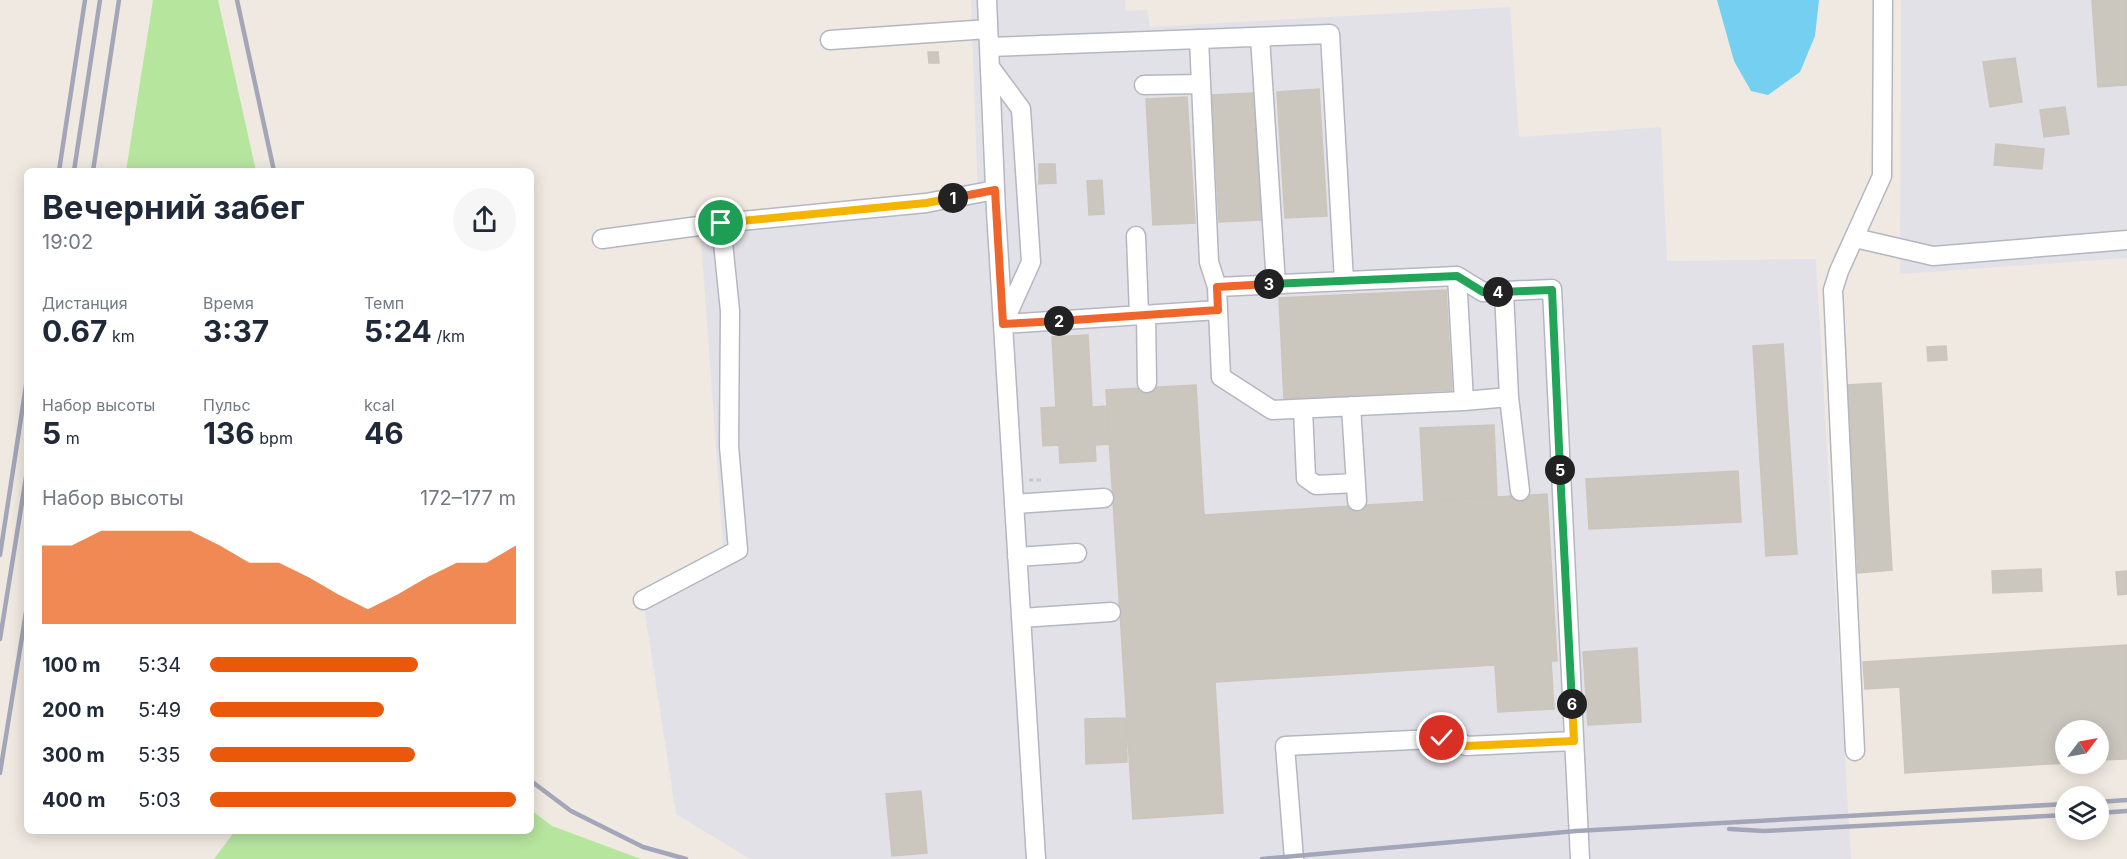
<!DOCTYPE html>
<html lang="ru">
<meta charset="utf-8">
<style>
:root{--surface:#fff;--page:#f6f6f7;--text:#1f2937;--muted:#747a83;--accent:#ea580c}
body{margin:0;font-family:Inter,sans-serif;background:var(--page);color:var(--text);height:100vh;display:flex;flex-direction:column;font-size:22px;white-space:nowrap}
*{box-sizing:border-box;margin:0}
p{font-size:20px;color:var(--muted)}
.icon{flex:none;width:33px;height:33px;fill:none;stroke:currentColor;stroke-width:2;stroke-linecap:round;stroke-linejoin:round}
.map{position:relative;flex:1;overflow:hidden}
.side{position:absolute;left:24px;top:168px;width:510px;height:666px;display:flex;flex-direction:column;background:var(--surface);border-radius:9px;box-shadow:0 3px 15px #0003}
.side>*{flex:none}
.needle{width:39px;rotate:58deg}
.fabs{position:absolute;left:2055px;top:720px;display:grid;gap:12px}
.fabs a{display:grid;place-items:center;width:54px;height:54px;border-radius:50%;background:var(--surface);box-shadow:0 3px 15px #0003;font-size:30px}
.pin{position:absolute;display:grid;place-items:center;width:51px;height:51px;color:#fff;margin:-26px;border:3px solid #fff;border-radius:50%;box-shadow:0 2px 6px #0007}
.km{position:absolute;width:30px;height:30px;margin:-15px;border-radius:50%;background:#222;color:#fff;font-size:16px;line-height:30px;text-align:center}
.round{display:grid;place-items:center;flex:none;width:63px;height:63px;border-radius:32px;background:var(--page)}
.head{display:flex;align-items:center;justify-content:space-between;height:102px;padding:0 18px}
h1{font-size:33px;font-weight:700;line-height:45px}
.metrics{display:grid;grid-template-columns:repeat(3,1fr);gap:9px;height:102px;padding:6px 18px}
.metrics div{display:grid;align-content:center}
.metrics b{font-size:30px;font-weight:700}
.metrics small{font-size:16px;font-weight:400}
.metrics p{font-size:16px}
.chart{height:168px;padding:12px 18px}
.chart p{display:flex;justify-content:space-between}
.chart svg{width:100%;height:108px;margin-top:6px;fill:var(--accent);opacity:.7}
ul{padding:0 18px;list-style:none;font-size:20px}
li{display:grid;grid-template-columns:96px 72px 1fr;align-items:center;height:45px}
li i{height:15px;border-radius:8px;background:var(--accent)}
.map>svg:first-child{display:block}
</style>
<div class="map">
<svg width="2127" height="859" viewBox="0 0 2127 859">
<rect width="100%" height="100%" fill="#efe9e1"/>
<!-- industrial -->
<path fill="#e3e1e8" d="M 971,0 L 1125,0 L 1126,11 L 1147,10 L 1150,27 L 1510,7 L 1519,137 L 1661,127 L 1667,261 L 1816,259 L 1851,859 L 750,859 L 676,814 L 643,600 L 724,558 L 700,225 L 978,202 Z
M 1901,0 L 2127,0 L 2127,258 L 1900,274 Z"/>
<!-- green -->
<path fill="#b6e59e" d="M 153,0 L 218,0 L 256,171 L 126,171 Z
M 531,810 L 552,826 L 641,859 L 214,859 L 235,831 L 531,831 Z"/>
<!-- water -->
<path fill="#75cff0" d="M 1717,0 L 1819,0 L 1815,36 L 1800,72 L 1768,95 L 1751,91 L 1734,61 Z"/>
<!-- building -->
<path fill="#cbc7bf" stroke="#cbc5ba" stroke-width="1.5" d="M 2092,0 L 2127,0 L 2127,85 L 2098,87 Z
M 928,52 L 938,52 L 939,63 L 929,63 Z
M 2015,58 L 2022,102 L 1990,107 L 1983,62 Z
M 1319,89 L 1327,216 L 1285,218 L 1277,92 Z
M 1253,93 L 1261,220 L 1219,222 L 1212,95 Z
M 1187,97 L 1195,223 L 1153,225 L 1146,99 Z
M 2065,107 L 2069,134 L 2044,137 L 2040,110 Z
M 1996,144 L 2044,149 L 2042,169 L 1994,165 Z
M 1039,164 L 1055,164 L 1056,183 L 1039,184 Z
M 1102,180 L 1104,214 L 1089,215 L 1087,181 Z
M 1446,290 L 1452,390 L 1284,399 L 1279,298 Z
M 1088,335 L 1092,407 L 1107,406 L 1110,444 L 1095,445 L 1096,461 L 1060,463 L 1059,445 L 1043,446 L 1041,408 L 1056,407 L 1052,337 Z
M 1783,344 L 1797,554 L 1766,556 L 1753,346 Z
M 1946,346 L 1947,360 L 1928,361 L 1927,347 Z
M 1881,383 L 1892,570 L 1858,573 L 1846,385 Z
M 1196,385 L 1204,515 L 1547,494 L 1557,661 L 1551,661 L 1554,709 L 1498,712 L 1495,665 L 1215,682 L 1223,813 L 1133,819 L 1106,390 Z
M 1494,425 L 1497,498 L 1424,501 L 1420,428 Z
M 1738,471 L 1741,522 L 1589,529 L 1586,479 Z
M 2041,569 L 2042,591 L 1993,593 L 1992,571 Z
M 2127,571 L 2127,594 L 2118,595 L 2116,572 Z
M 2127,645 L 2127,759 L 2098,760 L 2098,730 L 2066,730 L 2066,763 L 1905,773 L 1900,687 L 1865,689 L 1863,662 Z
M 1637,648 L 1641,722 L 1588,725 L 1583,652 Z
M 1126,718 L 1127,762 L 1086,764 L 1085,719 Z
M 921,791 L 927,853 L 892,856 L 886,794 Z"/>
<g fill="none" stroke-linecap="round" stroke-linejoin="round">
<!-- minor casing -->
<g stroke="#b4b7c1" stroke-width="21">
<path id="minor" d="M 987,0 L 996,211 L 1036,859
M 1260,37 L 1276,284
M 1199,39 L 1209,262 L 1217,287
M 830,40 L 988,29
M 989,47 L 1330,34 L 1344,281
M 990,67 L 1021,109 L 1031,262 L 1004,322
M 1144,85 L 1201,84
M 1136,236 L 1139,315
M 1855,238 L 1933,256 L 2127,240
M 602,239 L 721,223 L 926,203 L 995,190
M 1457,276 L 1483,292 L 1552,289 L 1580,859
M 1146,314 L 1147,383
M 1003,324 L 1218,310 L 1221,377 L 1272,410 L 1464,401 L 1457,276 L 1217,287 L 1218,310
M 1509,397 L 1520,491
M 1464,401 L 1509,397 L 1504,292
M 1351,406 L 1357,501
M 1303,409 L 1306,478 L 1316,485 L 1356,483
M 1014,504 L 1104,498
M 1017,557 L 1077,553
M 643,600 L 738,550 L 729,446 L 730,311 L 721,223
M 1021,618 L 1111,612
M 1855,751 L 1833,290 L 1839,271 L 1882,176 L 1883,0
M 1294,859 L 1285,746 L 1455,738 L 1466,746 L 1574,741"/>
</g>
<!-- path -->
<path stroke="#c9c9c9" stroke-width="3" stroke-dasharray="4.5 3" stroke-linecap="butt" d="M 1029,480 L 1041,480"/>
<!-- minor -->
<use href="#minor" stroke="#fff" stroke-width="18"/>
<!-- rail -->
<path stroke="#a3a6b8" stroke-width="4.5" d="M 237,0 L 274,171
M 59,171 L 85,0
M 74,171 L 100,0
M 93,171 L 119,0
M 0,555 L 27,379
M 0,639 L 27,471
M 0,773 L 27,606
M 531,781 L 571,811 L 643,847 L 686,859
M 2098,802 L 2127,800
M 2098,813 L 2127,811
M 1729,829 L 1764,831 L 2066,815
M 1262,859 L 1576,831 L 2066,804"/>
</g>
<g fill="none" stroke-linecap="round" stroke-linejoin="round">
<!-- split-1 casing -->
<g stroke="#fff" stroke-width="12">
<path id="split-1" d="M 721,223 L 926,203 L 953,198"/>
</g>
<!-- split-2 casing -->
<g stroke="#fff" stroke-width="12">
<path id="split-2" d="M 953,198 L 995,190 L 1003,324 L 1059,321"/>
</g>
<!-- split-3 casing -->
<g stroke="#fff" stroke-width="12">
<path id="split-3" d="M 1059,321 L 1218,310 L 1217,287 L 1269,284"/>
</g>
<!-- split-4 casing -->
<g stroke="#fff" stroke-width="12">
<path id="split-4" d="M 1269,284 L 1457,276 L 1483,292 L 1498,292"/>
</g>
<!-- split-5 casing -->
<g stroke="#fff" stroke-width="12">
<path id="split-5" d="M 1498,292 L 1552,290 L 1560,470"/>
</g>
<!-- split-6 casing -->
<g stroke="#fff" stroke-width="12">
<path id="split-6" d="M 1560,470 L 1572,704"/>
</g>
<!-- split-7 casing -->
<g stroke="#fff" stroke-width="12">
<path id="split-7" d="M 1442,738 L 1455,738 L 1466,746 L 1574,741 L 1572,704"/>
</g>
<!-- split-1 -->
<use href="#split-1" stroke="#f5b400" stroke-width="8"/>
<!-- split-2 -->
<use href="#split-2" stroke="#f0652b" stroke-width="8"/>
<!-- split-3 -->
<use href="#split-3" stroke="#f0652b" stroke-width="8"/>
<!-- split-4 -->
<use href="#split-4" stroke="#22a559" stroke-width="8"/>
<!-- split-5 -->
<use href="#split-5" stroke="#22a559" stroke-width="8"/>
<!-- split-6 -->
<use href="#split-6" stroke="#22a559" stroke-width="8"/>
<!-- split-7 -->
<use href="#split-7" stroke="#f5b400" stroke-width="8"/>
</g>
</svg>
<div class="fabs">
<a><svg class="needle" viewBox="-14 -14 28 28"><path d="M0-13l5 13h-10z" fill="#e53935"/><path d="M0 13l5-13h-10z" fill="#747a83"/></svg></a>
<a><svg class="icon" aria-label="layers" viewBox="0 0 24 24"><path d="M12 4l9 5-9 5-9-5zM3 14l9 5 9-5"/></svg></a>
</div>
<div class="pin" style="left:721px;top:223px;background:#1e9e55"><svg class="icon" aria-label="arrive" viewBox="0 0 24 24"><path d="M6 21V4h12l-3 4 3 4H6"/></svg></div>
<div class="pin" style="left:1442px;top:738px;background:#d93025"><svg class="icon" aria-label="check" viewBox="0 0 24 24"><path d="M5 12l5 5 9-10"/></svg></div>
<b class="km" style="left:953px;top:198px">1</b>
<b class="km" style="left:1059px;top:321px">2</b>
<b class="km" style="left:1269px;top:284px">3</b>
<b class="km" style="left:1498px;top:292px">4</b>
<b class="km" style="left:1560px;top:470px">5</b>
<b class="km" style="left:1572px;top:704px">6</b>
<section class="side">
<div class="head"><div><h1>Вечерний забег</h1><p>19:02</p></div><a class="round"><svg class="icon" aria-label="share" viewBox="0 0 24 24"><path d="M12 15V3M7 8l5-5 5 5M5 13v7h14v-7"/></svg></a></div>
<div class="metrics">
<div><p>Дистанция</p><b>0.67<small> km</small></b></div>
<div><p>Время</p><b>3:37</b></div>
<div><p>Темп</p><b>5:24<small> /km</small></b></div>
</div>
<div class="metrics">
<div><p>Набор высоты</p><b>5<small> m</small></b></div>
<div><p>Пульс</p><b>136<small> bpm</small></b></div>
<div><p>kcal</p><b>46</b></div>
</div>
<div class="chart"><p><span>Набор высоты</span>172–177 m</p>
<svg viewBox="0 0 160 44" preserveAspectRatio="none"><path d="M0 44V12L10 12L20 6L30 6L40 6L50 6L60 12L70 19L80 19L90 25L100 32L110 38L120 32L130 25L140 19L150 19L160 12V44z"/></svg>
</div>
<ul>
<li><b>100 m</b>5:34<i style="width:68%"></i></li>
<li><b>200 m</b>5:49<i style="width:57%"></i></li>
<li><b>300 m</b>5:35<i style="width:67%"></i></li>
<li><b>400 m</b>5:03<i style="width:100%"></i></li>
</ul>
</section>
</div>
